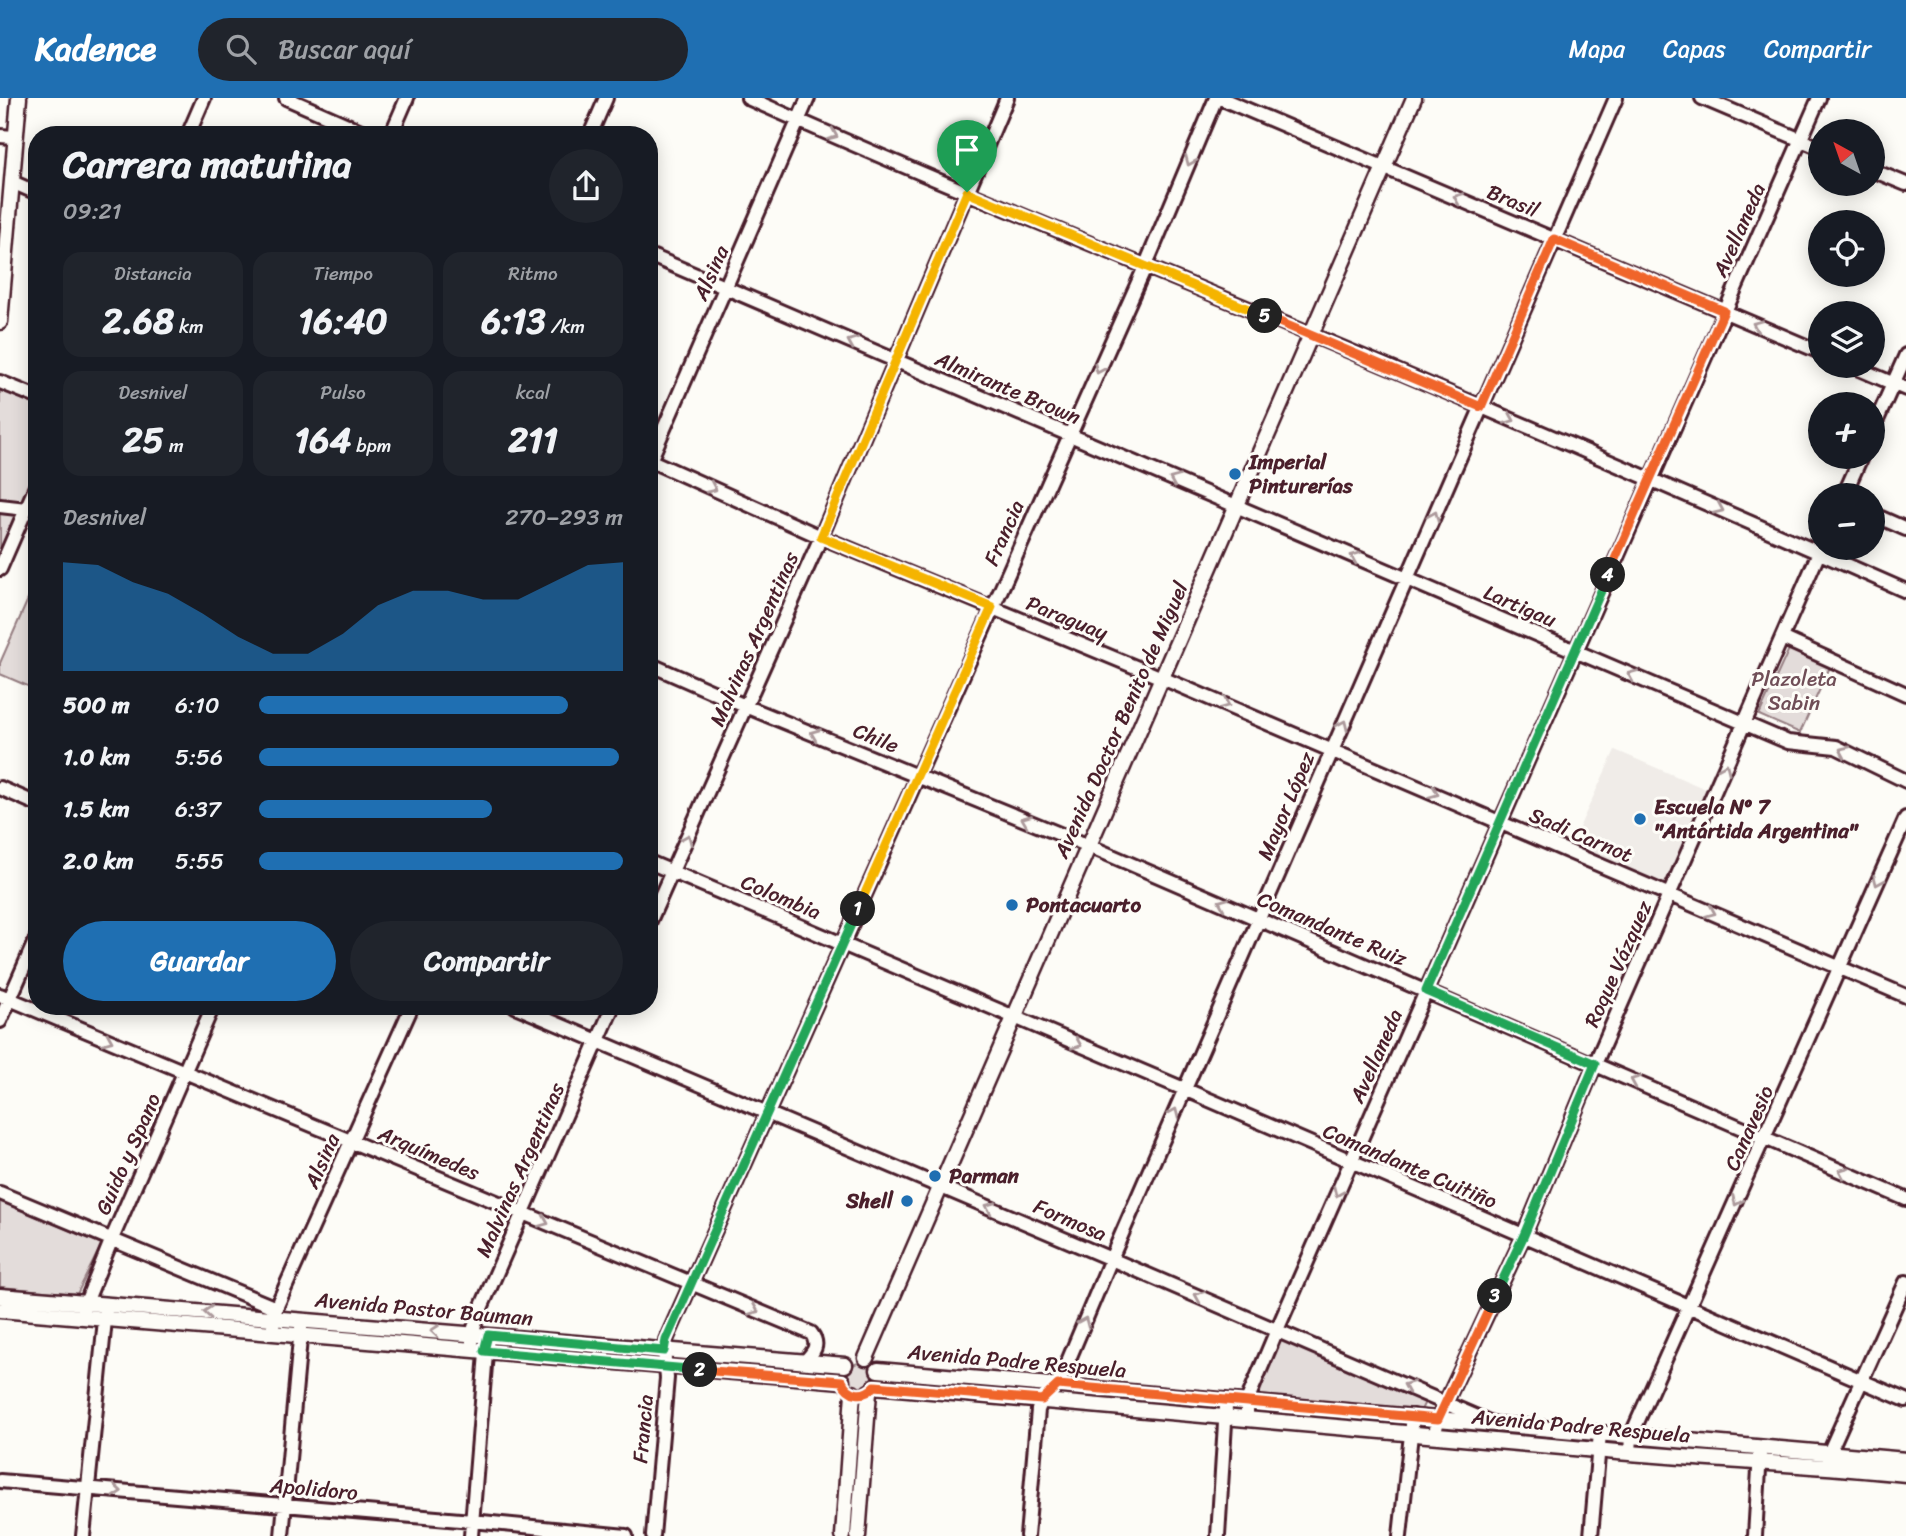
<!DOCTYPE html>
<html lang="es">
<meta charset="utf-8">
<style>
:root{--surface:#171b24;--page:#20242c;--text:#f1f3f6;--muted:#9ea1a6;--accent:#1f6fb2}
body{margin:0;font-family:Sriracha,sans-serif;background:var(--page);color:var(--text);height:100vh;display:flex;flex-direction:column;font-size:26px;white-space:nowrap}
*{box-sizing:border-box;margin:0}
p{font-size:23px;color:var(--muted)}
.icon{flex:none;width:38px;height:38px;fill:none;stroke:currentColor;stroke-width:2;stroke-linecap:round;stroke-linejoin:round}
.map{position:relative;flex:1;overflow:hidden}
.sheet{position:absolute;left:28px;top:28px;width:630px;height:889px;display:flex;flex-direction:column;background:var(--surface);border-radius:28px;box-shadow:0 4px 18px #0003}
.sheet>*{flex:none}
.needle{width:46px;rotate:320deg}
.fabs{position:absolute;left:1808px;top:21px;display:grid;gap:14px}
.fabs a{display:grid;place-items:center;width:77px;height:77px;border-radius:50%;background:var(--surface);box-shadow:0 4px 18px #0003;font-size:35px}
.pin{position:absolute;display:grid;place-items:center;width:60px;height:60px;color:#fff;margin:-72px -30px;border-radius:50% 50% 50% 0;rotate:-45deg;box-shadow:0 0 7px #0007}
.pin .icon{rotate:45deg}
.km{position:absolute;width:35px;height:35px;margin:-18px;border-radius:50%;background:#222;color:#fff;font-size:19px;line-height:35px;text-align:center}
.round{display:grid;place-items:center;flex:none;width:74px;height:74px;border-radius:37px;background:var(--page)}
.head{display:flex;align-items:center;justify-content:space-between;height:119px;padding:0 35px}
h1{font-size:38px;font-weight:700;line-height:52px}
.metrics{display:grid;grid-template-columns:repeat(3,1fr);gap:10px;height:119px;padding:7px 35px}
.metrics div{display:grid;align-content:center;border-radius:18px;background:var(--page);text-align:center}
.metrics b{font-size:35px;font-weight:700}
.metrics small{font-size:19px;font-weight:400}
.metrics p{font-size:19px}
.chart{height:196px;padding:14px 35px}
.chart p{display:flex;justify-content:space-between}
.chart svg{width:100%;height:126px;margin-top:7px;fill:var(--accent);opacity:.7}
.action{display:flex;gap:14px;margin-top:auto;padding:14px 35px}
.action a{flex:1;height:80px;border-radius:42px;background:var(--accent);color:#fff;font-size:28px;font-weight:700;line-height:80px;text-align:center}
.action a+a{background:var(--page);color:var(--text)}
ul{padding:0 35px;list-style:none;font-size:23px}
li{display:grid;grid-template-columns:112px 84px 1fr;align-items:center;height:52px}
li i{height:18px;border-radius:9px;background:var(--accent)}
header{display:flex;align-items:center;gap:42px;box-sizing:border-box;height:98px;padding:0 35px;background:var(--accent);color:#fff}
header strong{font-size:33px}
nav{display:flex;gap:38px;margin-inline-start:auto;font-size:24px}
.search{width:490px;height:63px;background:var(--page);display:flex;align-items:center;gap:18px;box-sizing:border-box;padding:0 24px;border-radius:38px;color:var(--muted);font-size:26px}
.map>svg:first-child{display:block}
</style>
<header>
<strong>Kadence</strong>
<div class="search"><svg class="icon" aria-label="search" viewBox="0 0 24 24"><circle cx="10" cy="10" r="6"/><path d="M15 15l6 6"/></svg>Buscar aquí</div>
<nav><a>Mapa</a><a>Capas</a><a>Compartir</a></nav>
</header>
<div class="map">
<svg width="1906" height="1438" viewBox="0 0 1906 1438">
<rect width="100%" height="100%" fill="#fdfcf7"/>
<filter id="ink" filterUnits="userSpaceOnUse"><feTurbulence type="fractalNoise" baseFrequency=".0143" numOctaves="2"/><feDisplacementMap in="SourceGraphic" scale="14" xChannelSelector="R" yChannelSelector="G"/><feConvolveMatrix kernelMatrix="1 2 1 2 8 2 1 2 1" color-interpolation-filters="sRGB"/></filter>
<g filter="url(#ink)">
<!-- built -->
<path fill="#f0ece8" d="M 1615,652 L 1708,692 L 1667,790 L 1570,749 Z"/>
<!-- green -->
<path fill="#e3dcda" stroke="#967e82" stroke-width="2" d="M 0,288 L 37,304 L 37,375 L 23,407 L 0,405 Z
M 0,412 L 20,413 L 0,460 Z
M 37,481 L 37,592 L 0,576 L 0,565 Z
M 1789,551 L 1830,569 L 1800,635 L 1759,617 Z
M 0,1103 L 102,1146 L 77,1196 L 0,1189 Z
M 1279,1239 L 1426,1302 L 1421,1312 L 1259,1297 Z
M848 1277a12 12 0 1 1 24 0a12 12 0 1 1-24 0Z"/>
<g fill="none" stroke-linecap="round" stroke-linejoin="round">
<!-- minor casing -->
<g stroke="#4a1f2b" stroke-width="18">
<path id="minor" d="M 286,0 L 370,37
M 748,0 C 935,84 1125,159 1314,238 C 1512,321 1709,406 1906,493
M 1220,0 L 1820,254
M 1702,0 L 1820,50
M 188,37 L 204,0
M 391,37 L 407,0
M 590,37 L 606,0
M 0,38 L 15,39
M 1872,72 L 1906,86
M 12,84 L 37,95
M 649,157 L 1788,644 L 1836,649 L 1906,683
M 1852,268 L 1906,291
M 0,284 L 37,299
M 1872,333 L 1906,257
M 649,362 L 821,439 L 1162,580 L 1906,898
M 649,365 L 808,0
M 1844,397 L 1861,359
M 0,408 L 26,411
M 1872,416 L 1906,431
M 0,471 L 37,386
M 1782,540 L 1906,596
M 649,566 L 745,608 L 1089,748 L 1906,1101
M 0,690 L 37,706
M 649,764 L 1184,991 L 1906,1302
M 649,825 L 821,439 L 1007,0
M 0,897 L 811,1235 C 820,1247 814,1254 804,1264
M 515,908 L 1111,1161 L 1489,1324
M 0,923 L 37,839
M 0,1095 L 276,1210
M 83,1212 L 111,1143 L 213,908
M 273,1228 L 276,1210 L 412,908
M 472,1245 L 472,1236 L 478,1217 L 613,908
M 1247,1319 L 1247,1303 L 1277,1232 L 1819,0
M 1435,1336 L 1438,1321 L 1524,1137 L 1595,966 L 1821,450
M 1630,1355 L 1631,1338 L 1906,720
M 1829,1364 L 1829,1355 L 1906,1184
M 0,1383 L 472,1423 L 626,1438
M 83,1438 L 106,1212
M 282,1438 L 301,1230
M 471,1438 L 487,1243
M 653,1438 L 667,1280 L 664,1253 L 666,1242 L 1145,169 L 1216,0
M 1027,1438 L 1038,1312 L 1042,1302 L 1058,1287 L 1111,1161 L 1616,0
M 1218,1438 L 1226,1309
M 1400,1438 L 1413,1318
M 1591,1438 L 1600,1335
M 1755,1438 L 1760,1355"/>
</g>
<!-- major casing -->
<g stroke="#4a1f2b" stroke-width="19">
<path id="major" d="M 0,224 L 19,0
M 0,1198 L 845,1267
M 0,1212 L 842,1283
M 866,1260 L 1414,0
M 878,1272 L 1906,1362
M 875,1288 C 1115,1308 1355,1330 1596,1352 C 1699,1362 1803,1365 1906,1376
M 843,1438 L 853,1295
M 858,1438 L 869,1294"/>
</g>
<!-- minor -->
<use href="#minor" stroke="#fdfcf7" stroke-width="12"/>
<!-- major -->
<use href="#major" stroke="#fdfcf7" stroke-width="14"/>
</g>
<!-- one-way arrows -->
<defs><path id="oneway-chevron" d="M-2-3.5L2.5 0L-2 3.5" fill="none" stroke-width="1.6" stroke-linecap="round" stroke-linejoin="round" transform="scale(1.75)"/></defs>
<g stroke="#ac999b">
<use href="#oneway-chevron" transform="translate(833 37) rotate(23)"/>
<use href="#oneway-chevron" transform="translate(1190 63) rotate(113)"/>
<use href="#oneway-chevron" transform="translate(1458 100) rotate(-157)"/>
<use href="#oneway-chevron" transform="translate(1757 227) rotate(-157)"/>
<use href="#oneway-chevron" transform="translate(852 244) rotate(-157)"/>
<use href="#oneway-chevron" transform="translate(1099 271) rotate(114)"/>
<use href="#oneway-chevron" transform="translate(1510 321) rotate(23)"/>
<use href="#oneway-chevron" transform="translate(1174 382) rotate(-157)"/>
<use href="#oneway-chevron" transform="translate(712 390) rotate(24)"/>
<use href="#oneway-chevron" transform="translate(1719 411) rotate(24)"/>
<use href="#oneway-chevron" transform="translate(1434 418) rotate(-66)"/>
<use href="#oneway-chevron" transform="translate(1355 459) rotate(-157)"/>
<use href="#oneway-chevron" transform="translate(1632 577) rotate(-157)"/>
<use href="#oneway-chevron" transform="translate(1225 606) rotate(23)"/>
<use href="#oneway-chevron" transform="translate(1343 627) rotate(-66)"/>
<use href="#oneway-chevron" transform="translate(815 636) rotate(-158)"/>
<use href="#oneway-chevron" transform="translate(1844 653) rotate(-156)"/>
<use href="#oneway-chevron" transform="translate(1725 670) rotate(-66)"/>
<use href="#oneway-chevron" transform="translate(1434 695) rotate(23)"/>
<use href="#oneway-chevron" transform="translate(1026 722) rotate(-158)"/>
<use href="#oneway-chevron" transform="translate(687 741) rotate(-66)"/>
<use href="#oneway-chevron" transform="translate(1878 783) rotate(114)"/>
<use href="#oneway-chevron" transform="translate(1223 805) rotate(-157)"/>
<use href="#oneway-chevron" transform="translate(1711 814) rotate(23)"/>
<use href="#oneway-chevron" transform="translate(108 942) rotate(23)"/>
<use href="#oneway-chevron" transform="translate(1077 946) rotate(23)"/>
<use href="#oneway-chevron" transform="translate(1635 983) rotate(-157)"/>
<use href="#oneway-chevron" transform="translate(1174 1015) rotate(-66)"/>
<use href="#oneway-chevron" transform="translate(1843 1074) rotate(-157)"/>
<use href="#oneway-chevron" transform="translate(1338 1094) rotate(114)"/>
<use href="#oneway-chevron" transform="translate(1737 1103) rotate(114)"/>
<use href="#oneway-chevron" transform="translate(990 1109) rotate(-157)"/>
<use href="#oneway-chevron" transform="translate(544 1124) rotate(23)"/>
<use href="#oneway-chevron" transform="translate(1199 1198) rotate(-157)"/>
<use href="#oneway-chevron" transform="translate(754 1212) rotate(23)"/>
<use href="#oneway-chevron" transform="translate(208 1214) rotate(-176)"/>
<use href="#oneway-chevron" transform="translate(1084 1224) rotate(-67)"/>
<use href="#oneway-chevron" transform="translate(435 1233) rotate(-175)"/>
<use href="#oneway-chevron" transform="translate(1408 1288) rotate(-157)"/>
<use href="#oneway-chevron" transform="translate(117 1393) rotate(5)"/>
</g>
</g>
<g fill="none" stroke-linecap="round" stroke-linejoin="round" filter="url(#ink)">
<!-- split-1 casing -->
<g stroke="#fff" stroke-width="14">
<path id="split-1" d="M 858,811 L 992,509 L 821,439 L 967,94"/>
</g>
<!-- split-2 casing -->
<g stroke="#fff" stroke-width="14">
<path id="split-2" d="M 700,1272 L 484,1253 L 488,1237 L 664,1253 L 666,1242 L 858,811"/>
</g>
<!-- split-3 casing -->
<g stroke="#fff" stroke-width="14">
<path id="split-3" d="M 700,1272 L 842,1283 C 849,1298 864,1300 875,1288 L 1042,1302 L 1058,1287 L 1438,1321 L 1495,1198"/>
</g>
<!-- split-4 casing -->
<g stroke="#fff" stroke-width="14">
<path id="split-4" d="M 1495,1198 L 1524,1137 L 1595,966 L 1426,893 L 1608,477"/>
</g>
<!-- split-5 casing -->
<g stroke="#fff" stroke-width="14">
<path id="split-5" d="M 1265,218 L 1481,309 L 1554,141 L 1724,213 L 1608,477"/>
</g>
<!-- split-6 casing -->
<g stroke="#fff" stroke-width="14">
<path id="split-6" d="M 967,94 L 1265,218"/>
</g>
<!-- split-1 -->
<use href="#split-1" stroke="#f5b400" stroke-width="9"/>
<!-- split-2 -->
<use href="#split-2" stroke="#22a559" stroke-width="9"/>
<!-- split-3 -->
<use href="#split-3" stroke="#f0652b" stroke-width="9"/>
<!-- split-4 -->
<use href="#split-4" stroke="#22a559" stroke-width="9"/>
<!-- split-5 -->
<use href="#split-5" stroke="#f0652b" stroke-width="9"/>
<!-- split-6 -->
<use href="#split-6" stroke="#f5b400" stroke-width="9"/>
</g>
<!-- markers -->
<g fill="#1f6fb2" stroke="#fdfcf7" stroke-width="2.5">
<circle cx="1235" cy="376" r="7"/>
<circle cx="1640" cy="721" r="7"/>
<circle cx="1012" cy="807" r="7"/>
<circle cx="935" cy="1078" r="7"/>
<circle cx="907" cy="1103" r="7"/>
</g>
<g text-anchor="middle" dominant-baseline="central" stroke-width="6" stroke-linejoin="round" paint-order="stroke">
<!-- street labels -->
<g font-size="21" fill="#4a1f2b" stroke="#fdfcf7">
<text transform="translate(1513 103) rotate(23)">Brasil</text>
<text transform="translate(1739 132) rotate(-66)">Avellaneda</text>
<text transform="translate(711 175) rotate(-66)">Alsina</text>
<text transform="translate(1008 290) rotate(23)">Almirante Brown</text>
<text transform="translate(1004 435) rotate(-66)">Francia</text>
<text transform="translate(1520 508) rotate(23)">Lartigau</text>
<text transform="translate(1067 520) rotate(22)">Paraguay</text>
<text transform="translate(754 541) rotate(-66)">Malvinas Argentinas</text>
<text transform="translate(1121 622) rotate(-66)">Avenida Doctor Benito de Miguel</text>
<text transform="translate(876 640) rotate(22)">Chile</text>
<text transform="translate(1286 708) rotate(-67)">Mayor López</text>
<text transform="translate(1581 737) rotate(23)">Sadi Carnot</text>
<text transform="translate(781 799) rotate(23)">Colombia</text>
<text transform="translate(1332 831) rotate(23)">Comandante Ruiz</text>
<text transform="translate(1618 866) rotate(-66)">Roque Vázquez</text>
<text transform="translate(1376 958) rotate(-66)">Avellaneda</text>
<text transform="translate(1749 1030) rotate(-66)">Canavesio</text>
<text transform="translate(429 1055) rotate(23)">Arquímedes</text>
<text transform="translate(128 1056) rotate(-66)">Guido y Spano</text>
<text transform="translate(322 1063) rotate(-66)">Alsina</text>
<text transform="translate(1410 1068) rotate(23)">Comandante Cuitiño</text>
<text transform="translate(520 1072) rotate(-66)">Malvinas Argentinas</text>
<text transform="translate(1070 1122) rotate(23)">Formosa</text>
<text transform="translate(424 1211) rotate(5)">Avenida Pastor Bauman</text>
<text transform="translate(1017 1263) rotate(5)">Avenida Padre Respuela</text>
<text transform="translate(1581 1328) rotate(5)">Avenida Padre Respuela</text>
<text transform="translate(643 1331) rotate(-85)">Francia</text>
<text transform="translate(314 1391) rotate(5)">Apolidoro</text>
</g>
<!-- poi labels -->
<g font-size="21" font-weight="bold" fill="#4a1f2b" stroke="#fdfcf7" text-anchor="start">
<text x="1249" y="364">Imperial<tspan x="1249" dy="24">Pinturerías</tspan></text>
<text x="1654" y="709">Escuela Nº 7<tspan x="1654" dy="24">"Antártida Argentina"</tspan></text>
<text x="1026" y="807">Pontacuarto</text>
<text x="949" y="1078">Parman</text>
<text x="893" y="1103" text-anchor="end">Shell</text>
</g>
<!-- park labels -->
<g font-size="21" fill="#704e57" stroke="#fdfcf7">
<text x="1794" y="581">Plazoleta<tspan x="1794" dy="24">Sabin</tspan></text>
</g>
</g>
</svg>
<div class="fabs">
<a><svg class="needle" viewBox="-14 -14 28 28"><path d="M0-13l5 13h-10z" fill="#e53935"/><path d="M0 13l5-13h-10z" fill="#9ea1a6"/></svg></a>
<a><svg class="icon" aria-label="locate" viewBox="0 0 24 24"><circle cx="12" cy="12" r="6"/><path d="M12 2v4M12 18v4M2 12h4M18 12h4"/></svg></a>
<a><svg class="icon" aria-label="layers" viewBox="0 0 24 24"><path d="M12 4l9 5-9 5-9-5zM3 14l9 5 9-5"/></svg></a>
<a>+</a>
<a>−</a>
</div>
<div class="pin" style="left:967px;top:94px;background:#1e9e55"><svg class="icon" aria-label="arrive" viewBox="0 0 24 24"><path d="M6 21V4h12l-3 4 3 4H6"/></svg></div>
<b class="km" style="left:858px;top:811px">1</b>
<b class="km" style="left:700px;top:1272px">2</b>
<b class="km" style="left:1495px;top:1198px">3</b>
<b class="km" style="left:1608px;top:477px">4</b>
<b class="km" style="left:1265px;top:218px">5</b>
<section class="sheet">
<div class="head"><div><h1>Carrera matutina</h1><p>09:21</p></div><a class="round"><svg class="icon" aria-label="share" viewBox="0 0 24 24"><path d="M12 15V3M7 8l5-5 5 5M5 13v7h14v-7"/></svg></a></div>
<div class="metrics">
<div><p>Distancia</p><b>2.68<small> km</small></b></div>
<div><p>Tiempo</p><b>16:40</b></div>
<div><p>Ritmo</p><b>6:13<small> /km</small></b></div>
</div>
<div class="metrics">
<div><p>Desnivel</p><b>25<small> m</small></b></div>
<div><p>Pulso</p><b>164<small> bpm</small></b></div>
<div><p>kcal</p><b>211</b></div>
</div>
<div class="chart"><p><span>Desnivel</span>270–293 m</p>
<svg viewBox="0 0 160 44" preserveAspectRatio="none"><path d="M0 44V6L10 7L20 13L30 17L40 24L50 32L60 38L70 38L80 31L90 21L100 16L110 16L120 19L130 19L140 13L150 7L160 6V44z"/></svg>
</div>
<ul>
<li><b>500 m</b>6:10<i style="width:85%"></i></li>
<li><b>1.0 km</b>5:56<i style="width:99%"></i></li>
<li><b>1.5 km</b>6:37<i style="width:64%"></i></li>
<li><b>2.0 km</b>5:55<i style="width:100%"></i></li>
</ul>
<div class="action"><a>Guardar</a><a>Compartir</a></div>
</section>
</div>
